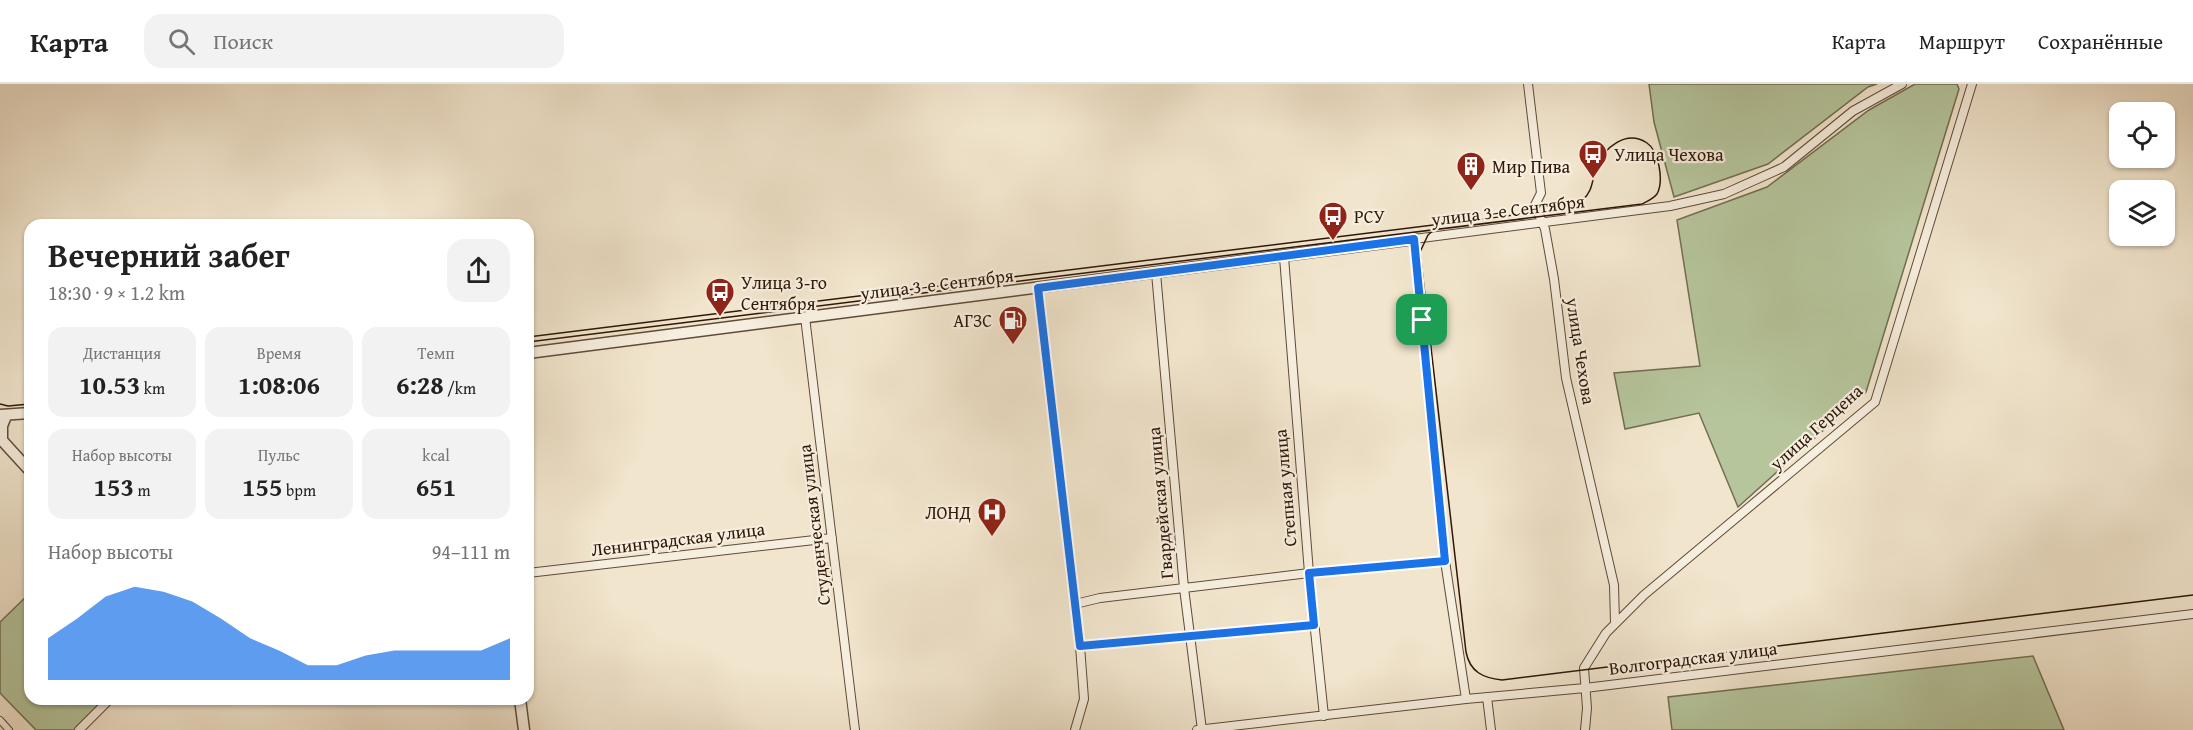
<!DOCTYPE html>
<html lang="ru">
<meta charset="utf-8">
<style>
:root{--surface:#fff;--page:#f2f2f2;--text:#222;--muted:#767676;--line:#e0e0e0;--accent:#1a73e8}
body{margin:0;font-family:"Gentium Book Plus",serif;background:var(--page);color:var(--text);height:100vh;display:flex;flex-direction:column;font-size:22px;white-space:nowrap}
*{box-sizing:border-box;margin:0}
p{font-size:20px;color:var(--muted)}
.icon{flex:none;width:33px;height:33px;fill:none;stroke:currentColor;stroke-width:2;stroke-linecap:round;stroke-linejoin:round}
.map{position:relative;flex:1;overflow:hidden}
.details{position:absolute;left:24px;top:135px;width:510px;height:486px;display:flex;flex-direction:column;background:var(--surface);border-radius:18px;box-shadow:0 2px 4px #0004}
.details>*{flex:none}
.controls{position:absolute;left:2109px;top:18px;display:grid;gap:12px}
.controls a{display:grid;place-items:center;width:66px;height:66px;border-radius:12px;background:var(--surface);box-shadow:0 2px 4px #0004;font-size:30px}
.pin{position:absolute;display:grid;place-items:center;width:51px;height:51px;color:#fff;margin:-26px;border-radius:12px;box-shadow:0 3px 9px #0006}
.round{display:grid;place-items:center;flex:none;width:63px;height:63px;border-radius:18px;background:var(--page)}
.summary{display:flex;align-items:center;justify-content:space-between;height:102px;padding:0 24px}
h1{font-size:33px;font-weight:700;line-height:45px}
.figures{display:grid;grid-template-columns:repeat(3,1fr);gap:9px;height:102px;padding:6px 24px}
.figures div{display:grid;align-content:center;border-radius:15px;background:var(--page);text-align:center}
.figures b{font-size:26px;font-weight:700}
.figures small{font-size:16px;font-weight:400}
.figures p{font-size:16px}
.chart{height:168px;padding:12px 24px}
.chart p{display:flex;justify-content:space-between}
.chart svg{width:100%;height:108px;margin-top:6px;fill:var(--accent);opacity:.7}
header{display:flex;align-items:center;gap:36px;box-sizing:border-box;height:84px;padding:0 30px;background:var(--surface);border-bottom:2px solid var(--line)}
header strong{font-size:28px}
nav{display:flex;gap:33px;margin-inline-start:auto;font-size:21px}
.search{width:420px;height:54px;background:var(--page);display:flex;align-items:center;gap:15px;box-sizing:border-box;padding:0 21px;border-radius:18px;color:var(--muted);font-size:22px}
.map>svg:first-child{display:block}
</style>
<header>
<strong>Карта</strong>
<div class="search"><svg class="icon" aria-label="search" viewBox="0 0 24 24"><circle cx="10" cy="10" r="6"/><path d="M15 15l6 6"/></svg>Поиск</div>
<nav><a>Карта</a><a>Маршрут</a><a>Сохранённые</a></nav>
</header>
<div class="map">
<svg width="2193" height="646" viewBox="0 0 2193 646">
<rect width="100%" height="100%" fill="#f1e5cd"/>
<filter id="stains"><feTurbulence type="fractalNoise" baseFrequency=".00333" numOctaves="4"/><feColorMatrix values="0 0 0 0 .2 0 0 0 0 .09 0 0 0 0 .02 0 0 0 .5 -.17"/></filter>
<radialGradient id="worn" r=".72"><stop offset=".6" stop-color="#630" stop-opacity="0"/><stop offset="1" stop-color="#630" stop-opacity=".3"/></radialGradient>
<!-- green -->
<path fill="#b6c59c" stroke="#726e52" stroke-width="1.5" d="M 1649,0 L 1877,0 L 1868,3 L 1768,80 L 1674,113 L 1654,38 Z
M 1915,0 L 1957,0 L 1959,5 L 1866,308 L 1738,423 L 1699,329 L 1625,345 L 1614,289 L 1700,282 L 1677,136 L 1767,103 L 1869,26 Z
M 30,509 L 30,615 L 107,615 L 76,646 L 36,646 L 0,609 L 0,538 Z
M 2033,572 L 2064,646 L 1672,646 L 1668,613 Z"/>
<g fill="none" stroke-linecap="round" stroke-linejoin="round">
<!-- pedestrian casing -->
<g stroke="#604a39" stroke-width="8">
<path id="pedestrian" d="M 0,636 L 9,646"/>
</g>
<!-- minor casing -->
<g stroke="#604a39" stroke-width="10">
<path id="minor" d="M 1528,0 L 1541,109 L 1535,121 L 1545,145 L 1554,195 L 1566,294 L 1614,501 L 1615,539
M 1284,173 L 1309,489 L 1324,632
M 1156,189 L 1184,504 L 1202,646
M 1038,204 L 1080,562 L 1084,615 L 1075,646
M 805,233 L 855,646
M 528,489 L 832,454
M 1075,520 L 1100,514 L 1309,489 L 1445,477
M 1080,562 L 1314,541
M 1487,613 L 1491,646
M 1466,615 L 1445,477 L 1414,155 L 1670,122 L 1724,110 L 1784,83 L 1853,27 L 1902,0
M 79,646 L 110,615
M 1197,646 L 1466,615 L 1585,604 L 2193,530
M 1585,646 L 1587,624 L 1584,584 L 1606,549 L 1644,511 L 1875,318 L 1972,0"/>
</g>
<!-- tertiary casing -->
<g stroke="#604a39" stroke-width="13">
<path id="tertiary" d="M 528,269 L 1414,155
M 0,331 L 30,329
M 0,354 L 30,387
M 2,356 L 2,342 L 6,332
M 520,615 L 524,646"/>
</g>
<!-- pedestrian -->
<use href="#pedestrian" stroke="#f6eede" stroke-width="6"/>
<!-- minor -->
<use href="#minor" stroke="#f6eede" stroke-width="8"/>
<!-- tertiary -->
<use href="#tertiary" stroke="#f6eede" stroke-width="10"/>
<!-- tram -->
<path stroke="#2f1708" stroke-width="1.5" d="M 1436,144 L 1428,151 L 1420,168 L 1466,568 C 1470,588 1483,594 1502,596 L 2193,511
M 528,253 L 1570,124 C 1579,120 1586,115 1590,106 C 1593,99 1594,90 1596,83 C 1604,64 1626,45 1647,59 C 1659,67 1664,97 1657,110 C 1653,115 1648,117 1642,120 L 528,258
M 0,320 L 8,322 L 30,320"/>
</g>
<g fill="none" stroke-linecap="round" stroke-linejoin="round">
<!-- route casing -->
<g stroke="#fff" stroke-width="12">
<path id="route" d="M 1414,155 L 1445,477 L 1309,489 L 1314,541 L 1080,562 L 1038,204 Z"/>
</g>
<!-- route -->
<use href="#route" stroke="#1a73e8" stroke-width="8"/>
</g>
<!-- icons -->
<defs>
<g id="bus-pin" transform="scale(1.5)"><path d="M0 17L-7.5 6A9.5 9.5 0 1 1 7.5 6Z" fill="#8f2418" stroke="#f6eede"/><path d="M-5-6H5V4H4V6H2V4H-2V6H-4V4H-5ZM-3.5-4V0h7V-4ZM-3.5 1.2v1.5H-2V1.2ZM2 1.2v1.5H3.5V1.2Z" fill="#fff"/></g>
<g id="building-pin" transform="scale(1.5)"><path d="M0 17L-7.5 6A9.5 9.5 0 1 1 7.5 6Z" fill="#8f2418" stroke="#f6eede"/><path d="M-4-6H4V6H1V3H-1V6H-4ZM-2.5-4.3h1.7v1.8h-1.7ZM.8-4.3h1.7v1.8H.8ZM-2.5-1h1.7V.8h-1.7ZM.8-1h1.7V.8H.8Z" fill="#fff"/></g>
<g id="fuel-pin" transform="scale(1.5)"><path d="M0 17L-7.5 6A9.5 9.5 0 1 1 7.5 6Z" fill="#8f2418" stroke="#f6eede"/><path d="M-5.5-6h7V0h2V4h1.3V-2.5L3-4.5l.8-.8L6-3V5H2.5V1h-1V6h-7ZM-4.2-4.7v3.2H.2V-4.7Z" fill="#fff"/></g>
<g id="hospital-pin" transform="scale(1.5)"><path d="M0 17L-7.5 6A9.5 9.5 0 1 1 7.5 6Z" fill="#8f2418" stroke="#f6eede"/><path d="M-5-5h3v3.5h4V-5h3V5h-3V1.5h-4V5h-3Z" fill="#fff"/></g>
</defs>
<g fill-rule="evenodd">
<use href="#bus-pin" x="1593" y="70"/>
<use href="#building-pin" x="1471" y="82"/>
<use href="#bus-pin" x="1333" y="132"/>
<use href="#bus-pin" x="720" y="208"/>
<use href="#fuel-pin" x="1013" y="236"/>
<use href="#hospital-pin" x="992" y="428"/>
</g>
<g text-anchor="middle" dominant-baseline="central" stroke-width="4.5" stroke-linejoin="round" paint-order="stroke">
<!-- poi labels -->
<g font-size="18" fill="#2f1708" stroke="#f6eede" text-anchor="start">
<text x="1614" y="70">Улица Чехова</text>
<text x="1492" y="82">Мир Пива</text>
<text x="1354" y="132">РСУ</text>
<text x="741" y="198">Улица 3-го<tspan x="741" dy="21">Сентября</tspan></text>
<text x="992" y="236" text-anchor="end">АГЗС</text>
<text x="971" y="428" text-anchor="end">ЛОНД</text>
</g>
<!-- street labels -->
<g font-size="18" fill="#2f1708" stroke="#f6eede">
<text transform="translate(1508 126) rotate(-7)">улица 3-е Сентября</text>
<text transform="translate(937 200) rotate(-7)">улица 3-е Сентября</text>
<text transform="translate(1581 267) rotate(81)">улица Чехова</text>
<text transform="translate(1816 343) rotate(-42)">улица Герцена</text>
<text transform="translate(1285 404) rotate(-95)">Степная улица</text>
<text transform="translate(1160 419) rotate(-95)">Гвардейская улица</text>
<text transform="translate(814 441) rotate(-97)">Студенческая улица</text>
<text transform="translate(678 455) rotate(-7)">Ленинградская улица</text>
<text transform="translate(1693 574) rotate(-7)">Волгоградская улица</text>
</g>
</g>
<rect width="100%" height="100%" filter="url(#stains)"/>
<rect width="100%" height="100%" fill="url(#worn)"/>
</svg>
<div class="controls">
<a><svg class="icon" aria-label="locate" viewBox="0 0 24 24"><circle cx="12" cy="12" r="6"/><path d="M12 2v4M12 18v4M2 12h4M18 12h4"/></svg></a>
<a><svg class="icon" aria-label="layers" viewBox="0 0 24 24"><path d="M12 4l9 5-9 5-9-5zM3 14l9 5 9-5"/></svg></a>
</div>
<div class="pin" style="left:1422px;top:236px;background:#1e9e55"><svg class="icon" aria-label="arrive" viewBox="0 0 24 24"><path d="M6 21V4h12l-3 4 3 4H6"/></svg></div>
<section class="details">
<div class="summary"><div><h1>Вечерний забег</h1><p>18:30 · 9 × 1.2 km</p></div><a class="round"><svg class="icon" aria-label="share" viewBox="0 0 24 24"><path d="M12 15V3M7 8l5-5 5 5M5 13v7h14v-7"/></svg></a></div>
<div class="figures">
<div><p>Дистанция</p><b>10.53<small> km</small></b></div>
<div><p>Время</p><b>1:08:06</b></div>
<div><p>Темп</p><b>6:28<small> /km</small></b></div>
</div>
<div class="figures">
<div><p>Набор высоты</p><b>153<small> m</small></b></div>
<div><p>Пульс</p><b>155<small> bpm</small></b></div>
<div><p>kcal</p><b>651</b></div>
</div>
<div class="chart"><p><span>Набор высоты</span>94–111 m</p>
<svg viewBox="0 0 160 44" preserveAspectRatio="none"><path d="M0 44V27L10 19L20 10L30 6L40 8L50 12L60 19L70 27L80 32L90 38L100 38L110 34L120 32L130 32L140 32L150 32L160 27V44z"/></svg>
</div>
</section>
</div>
